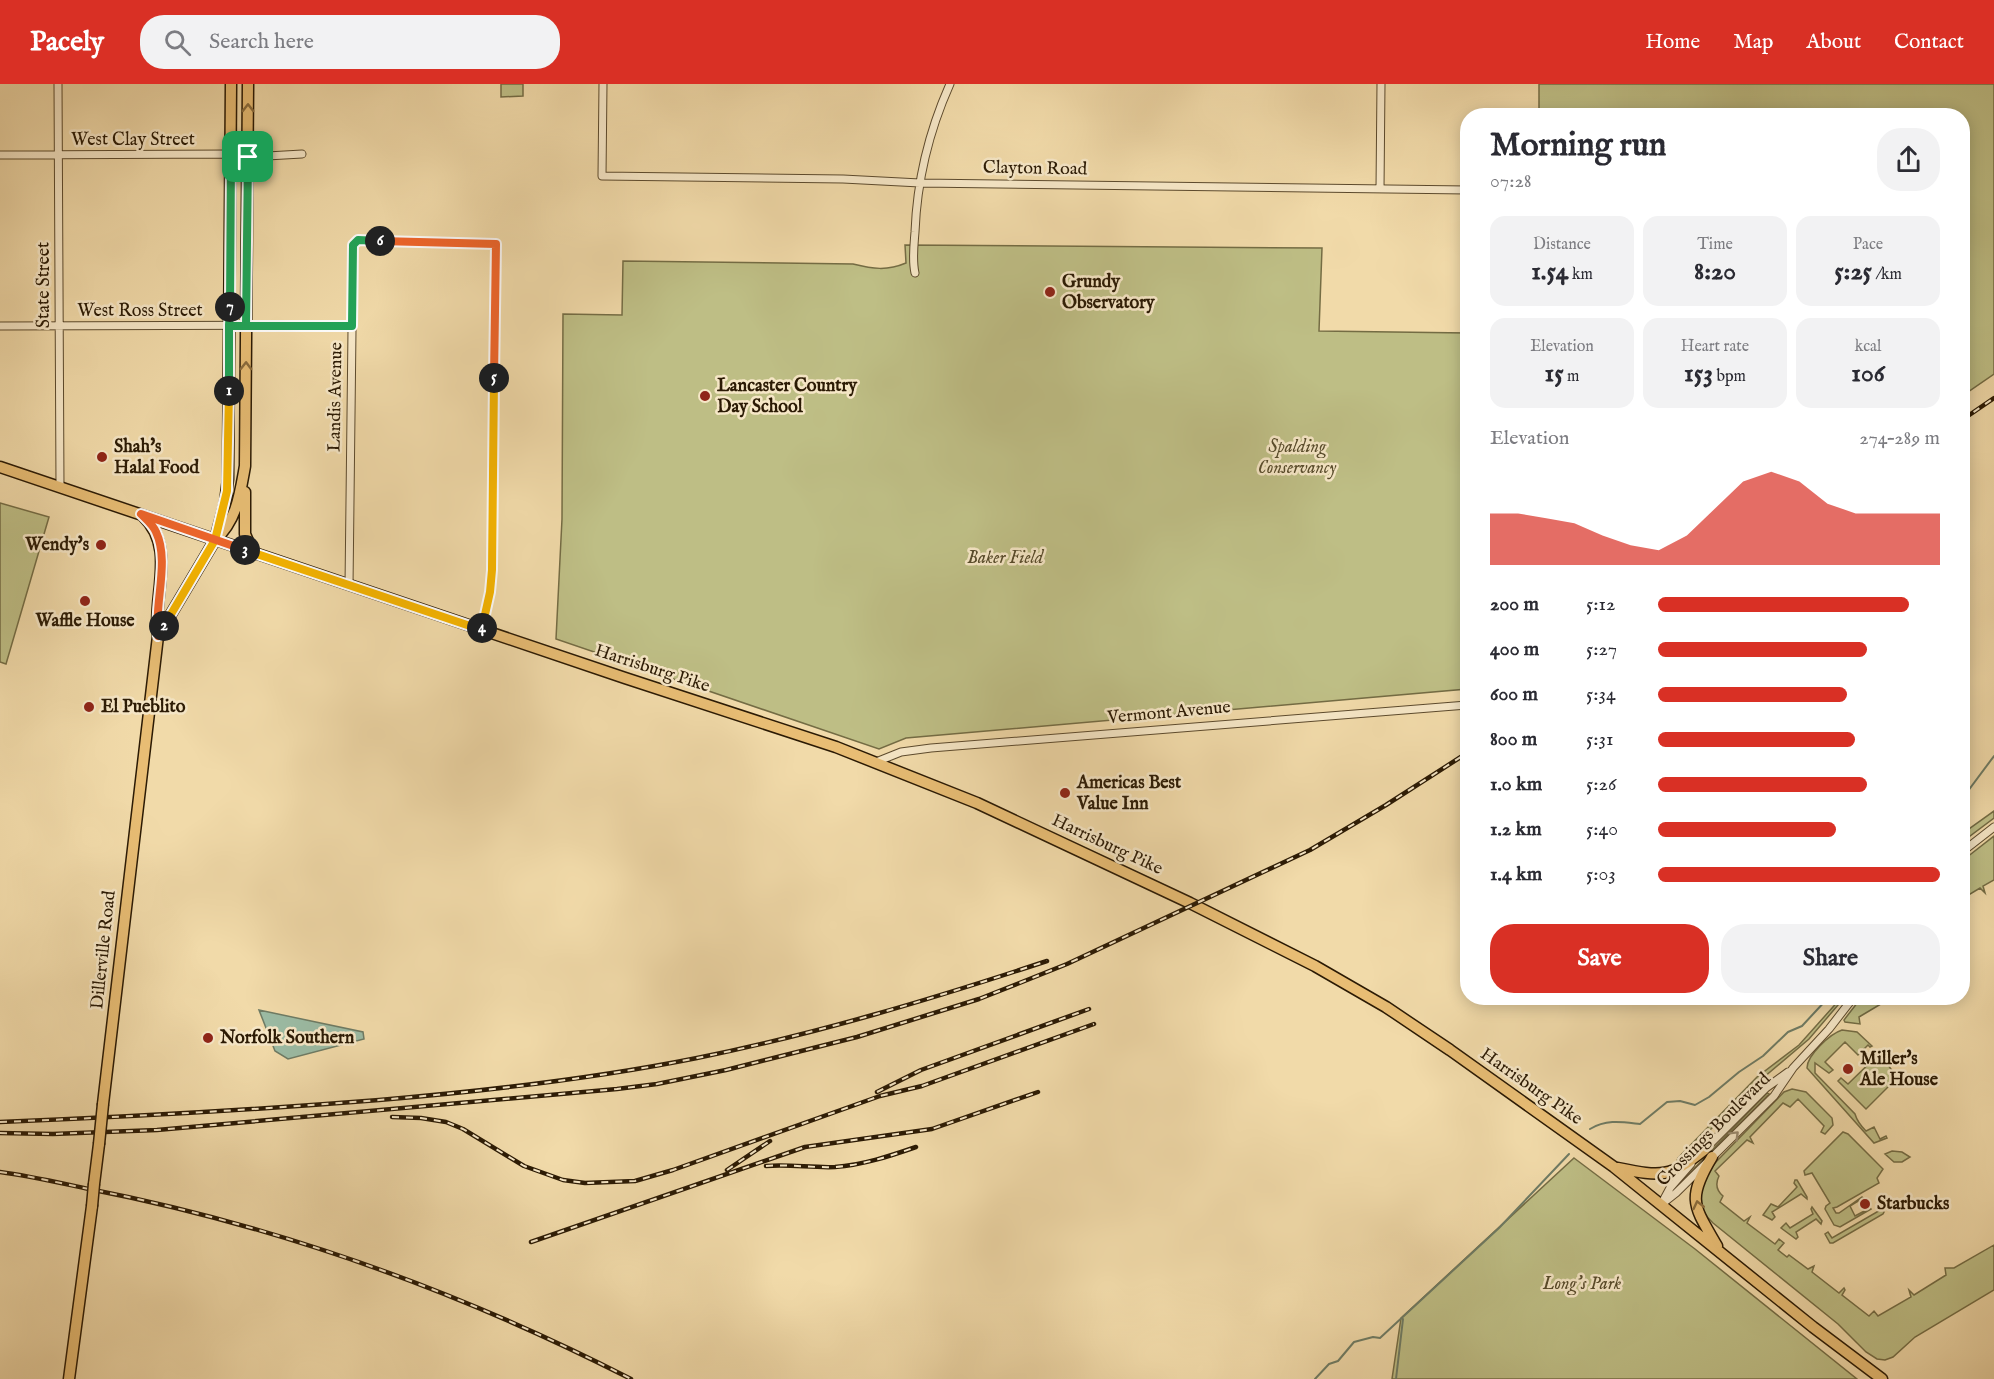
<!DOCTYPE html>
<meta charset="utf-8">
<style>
:root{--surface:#fff;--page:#f2f2f3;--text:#2b2b33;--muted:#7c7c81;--accent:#d93025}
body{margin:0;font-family:"IM FELL English",serif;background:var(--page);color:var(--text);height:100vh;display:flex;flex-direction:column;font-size:22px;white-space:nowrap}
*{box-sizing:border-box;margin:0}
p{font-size:20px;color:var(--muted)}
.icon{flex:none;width:33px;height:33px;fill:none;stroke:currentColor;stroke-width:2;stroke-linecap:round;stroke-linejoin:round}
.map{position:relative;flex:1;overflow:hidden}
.side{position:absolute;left:1460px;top:24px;width:510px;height:897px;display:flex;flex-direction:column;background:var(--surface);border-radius:24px;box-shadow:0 3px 15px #0003}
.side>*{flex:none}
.pin{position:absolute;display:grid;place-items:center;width:51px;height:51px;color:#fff;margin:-26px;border-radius:12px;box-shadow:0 3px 9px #0006}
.km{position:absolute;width:30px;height:30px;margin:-15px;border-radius:50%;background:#222;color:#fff;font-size:16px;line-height:30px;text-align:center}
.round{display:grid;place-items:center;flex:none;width:63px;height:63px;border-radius:24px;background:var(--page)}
.summary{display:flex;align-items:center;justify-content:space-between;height:102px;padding:0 30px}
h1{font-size:33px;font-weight:700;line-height:45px}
.metrics{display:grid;grid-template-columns:repeat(3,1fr);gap:9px;height:102px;padding:6px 30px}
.metrics div{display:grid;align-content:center;border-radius:15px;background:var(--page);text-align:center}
.metrics b{font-size:26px;font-weight:700}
.metrics small{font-size:16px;font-weight:400}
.metrics p{font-size:16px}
.chart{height:168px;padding:12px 30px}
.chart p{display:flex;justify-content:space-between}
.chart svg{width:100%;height:108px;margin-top:6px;fill:var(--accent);opacity:.7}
.cta{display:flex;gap:12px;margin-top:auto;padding:12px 30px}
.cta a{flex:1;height:69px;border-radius:24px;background:var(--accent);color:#fff;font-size:24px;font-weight:700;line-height:69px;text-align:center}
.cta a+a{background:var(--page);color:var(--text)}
ul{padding:0 30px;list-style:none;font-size:20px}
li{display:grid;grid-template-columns:96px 72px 1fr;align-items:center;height:45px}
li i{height:15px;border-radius:8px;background:var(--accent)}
header{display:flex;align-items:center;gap:36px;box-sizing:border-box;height:84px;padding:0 30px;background:var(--accent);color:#fff}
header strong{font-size:28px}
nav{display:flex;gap:33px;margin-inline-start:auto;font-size:21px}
.search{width:420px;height:54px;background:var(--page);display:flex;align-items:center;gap:15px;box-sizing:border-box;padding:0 21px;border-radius:24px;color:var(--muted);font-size:22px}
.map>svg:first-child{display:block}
</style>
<header>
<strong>Pacely</strong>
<div class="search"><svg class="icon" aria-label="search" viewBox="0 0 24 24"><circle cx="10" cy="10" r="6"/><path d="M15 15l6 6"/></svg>Search here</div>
<nav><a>Home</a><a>Map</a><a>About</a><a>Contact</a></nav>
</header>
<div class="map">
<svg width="1994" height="1295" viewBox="0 0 1994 1295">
<rect width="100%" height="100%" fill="#f1daa9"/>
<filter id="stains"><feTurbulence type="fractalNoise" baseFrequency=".00333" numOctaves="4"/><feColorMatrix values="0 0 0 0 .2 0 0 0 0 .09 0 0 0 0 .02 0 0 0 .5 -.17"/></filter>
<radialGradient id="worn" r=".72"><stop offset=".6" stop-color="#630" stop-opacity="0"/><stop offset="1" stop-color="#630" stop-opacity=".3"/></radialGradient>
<!-- green -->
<path fill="#bebe85" stroke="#746c44" stroke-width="1.5" d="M 501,0 L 523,0 L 523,12 L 501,13 Z
M 1539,0 L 1994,0 L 1994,290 L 1962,312 L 1962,32 L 1539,31 Z
M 905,161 L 1322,164 L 1319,247 L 1467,249 L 1467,605 L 906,654 L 879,665 L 556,555 L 562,435 L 563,230 L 622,231 L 623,177 L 853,180 C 873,185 887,187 906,179 Z
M 0,419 L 49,433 L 6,580 L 0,578 Z
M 1994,727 L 1994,734 L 1962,758 L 1962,750 Z
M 1994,752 L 1994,796 L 1983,802 L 1985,809 L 1980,804 L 1962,815 L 1962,777 Z
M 1841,914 L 1844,914 L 1809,955 L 1757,999 L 1676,1080 L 1678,1074 L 1757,993 L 1799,961 Z
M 1861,914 L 1891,914 L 1859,933 L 1860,940 L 1845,938 L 1844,936 Z
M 1842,946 L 1857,948 L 1872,962 L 1870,963 L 1868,961 L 1858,971 L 1845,958 L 1825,978 L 1833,986 L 1829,989 L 1815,979 L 1815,989 L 1855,1030 C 1857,1037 1861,1042 1866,1047 L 1874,1043 L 1880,1055 L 1886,1052 L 1887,1054 L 1874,1059 L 1807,984 C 1807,971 1830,950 1842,946 Z
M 1880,969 L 1897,994 L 1866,1025 L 1838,997 L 1841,994 L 1848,1000 Z
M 1792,1005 L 1806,1008 L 1832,1034 L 1833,1041 L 1825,1050 L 1821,1048 L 1824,1042 L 1798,1015 L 1790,1023 L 1783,1019 L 1750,1053 L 1753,1059 L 1747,1056 L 1715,1087 L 1719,1092 C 1715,1100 1716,1106 1723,1112 L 1720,1118 L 1744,1137 L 1750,1133 L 1747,1139 L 1775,1160 L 1779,1155 L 1784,1159 L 1778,1166 L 1787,1173 L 1789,1171 L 1808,1185 L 1814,1182 L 1812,1188 L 1839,1209 L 1844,1204 L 1845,1206 L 1842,1211 L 1869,1232 L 1874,1227 L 1878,1232 L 1911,1213 L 1909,1206 L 1914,1211 L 1946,1191 L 1945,1184 L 1954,1184 L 1994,1161 L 1994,1206 L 1915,1253 L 1893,1273 L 1885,1276 L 1877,1275 L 1866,1268 L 1838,1240 L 1713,1139 C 1693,1121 1701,1098 1715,1079 L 1784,1008 Z
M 1767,1009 L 1769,1010 L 1683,1097 L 1683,1096 Z
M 1843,1048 L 1848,1050 L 1883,1085 L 1877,1094 L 1879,1099 L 1837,1123 L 1833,1124 L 1836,1129 L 1839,1129 L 1862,1113 L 1863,1114 L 1850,1122 L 1855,1132 L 1870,1124 L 1871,1125 L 1840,1143 L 1834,1141 L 1825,1125 L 1826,1122 L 1830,1119 L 1812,1089 L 1805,1091 L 1804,1087 Z
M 1892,1067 L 1902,1068 L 1910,1073 L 1902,1078 L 1894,1078 L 1885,1070 Z
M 1574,1074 L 1695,1165 L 1857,1295 L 1392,1295 L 1401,1234 Z
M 1795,1096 L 1797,1096 L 1807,1113 L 1807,1115 L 1801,1110 L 1772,1128 L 1775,1133 L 1772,1136 L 1763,1131 L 1771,1120 L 1778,1123 L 1797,1103 L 1794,1099 Z
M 1812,1123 L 1822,1137 L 1821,1140 L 1816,1135 L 1796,1148 L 1798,1153 L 1796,1155 L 1781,1144 L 1786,1139 L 1790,1144 L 1813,1130 L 1811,1125 Z
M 1882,1125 L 1884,1128 L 1883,1130 L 1833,1159 L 1830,1159 L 1825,1150 L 1828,1148 L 1832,1154 Z"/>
<!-- water -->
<path fill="#9bbba4" stroke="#6e7b64" stroke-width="1.5" d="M 259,926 L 363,948 L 364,955 L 288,975 L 275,967 Z"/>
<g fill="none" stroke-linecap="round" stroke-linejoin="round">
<!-- stream -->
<path stroke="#6e7b64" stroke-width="2" d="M 1962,715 L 1994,672
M 1590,1045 C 1607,1035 1622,1038 1640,1040 L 1667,1018 L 1680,1017 L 1695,1021 L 1709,1013 L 1739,988 L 1763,972 L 1788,948 L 1802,942 L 1828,914
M 1315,1295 L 1329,1280 L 1338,1277 L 1354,1258 L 1373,1253 L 1380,1254 L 1499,1144 L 1569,1070
M 1396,1295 L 1403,1235"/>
<!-- minor casing -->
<g stroke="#5c4a2d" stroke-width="9">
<path id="minor" d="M 58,0 L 60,402
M 603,0 L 602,92 L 843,95 L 920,99 L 1467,106
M 0,71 L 231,70 L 248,73 L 302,70
M 1380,105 L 1381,0
M 915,189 C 912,176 914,161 915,148 C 917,96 929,47 950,0
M 0,242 L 352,241
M 349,502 L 353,161 L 358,156 L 496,160 L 492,486 L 490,508 L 481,546
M 876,678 L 901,668 L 931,664 L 1467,621
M 1962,768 L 1994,743
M 1702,1068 L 1766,1004 L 1788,988
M 1663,1117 L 1670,1104 L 1691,1080
M 1662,1120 L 1676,1109 L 1774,1012 L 1793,984 L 1829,945 L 1853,914"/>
</g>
<!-- primary casing -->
<g stroke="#2b1a04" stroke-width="13">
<path id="primary" d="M 0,383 L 625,594 L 836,663 L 977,719 L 1190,819 L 1315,882 L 1386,923 L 1450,966 L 1614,1083 L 1813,1243 L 1882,1295
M 245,408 L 245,450 L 253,469
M 143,432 C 177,464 152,512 158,552
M 215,456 L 225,419 L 228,395 L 231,0
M 103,1020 L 158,552 L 215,456 C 237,436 240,410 245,382 L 248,0
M 1712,1073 C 1686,1116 1694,1122 1717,1162
M 1618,1084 C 1663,1093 1669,1094 1705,1065
M 94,1100 L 99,1060
M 69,1295 L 92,1122"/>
</g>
<!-- minor -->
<use href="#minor" stroke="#f6e7c7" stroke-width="7"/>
<!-- primary -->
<use href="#primary" stroke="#e8bd74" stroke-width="10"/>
<!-- rail casing -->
<g stroke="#2b1a04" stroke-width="4.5">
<path id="rail" d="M 1962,336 L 1994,314
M 877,1008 L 921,986 L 1089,925
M 392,1033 L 421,1034 L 446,1038 L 463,1045 L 524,1082 L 563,1096 L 585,1099 L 635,1097 L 673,1086 L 880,1012 L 922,1002 L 1094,940
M 0,1038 C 127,1033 253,1026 379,1016 C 486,1007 592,995 697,974 C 816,950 932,915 1047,877
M 0,1049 L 53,1050 L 157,1046 L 617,1005 L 657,1000 L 726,986 L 857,953 L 979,915 L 1022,898 L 1067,880 L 1310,766 L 1386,721 L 1467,669
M 766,1082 C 789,1080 812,1084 835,1083 C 863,1081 890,1072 916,1063
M 727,1086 L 770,1057
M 0,1088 C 30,1092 60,1099 89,1105 C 279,1142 459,1207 631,1295
M 531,1158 L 805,1063 L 932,1045 L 1038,1008"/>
</g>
<!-- rail -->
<use href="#rail" stroke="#f6e7c7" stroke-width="2" stroke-dasharray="7" stroke-linecap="butt"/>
<!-- primary-bridge casing -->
<g stroke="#2b1a04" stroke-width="13" stroke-linecap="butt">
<path id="primary-bridge" d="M 99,1060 L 103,1020
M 92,1122 L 94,1100"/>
</g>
<!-- primary-bridge -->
<use href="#primary-bridge" stroke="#e8bd74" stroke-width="10"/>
</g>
<!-- one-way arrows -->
<defs><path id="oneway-chevron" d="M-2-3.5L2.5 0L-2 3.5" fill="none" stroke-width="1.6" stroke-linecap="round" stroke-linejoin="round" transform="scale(1.5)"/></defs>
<g stroke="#8a6c3c">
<use href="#oneway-chevron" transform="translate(248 24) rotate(-90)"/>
<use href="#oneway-chevron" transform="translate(246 282) rotate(-89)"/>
<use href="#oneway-chevron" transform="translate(1698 1121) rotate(-103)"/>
</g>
<use stroke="#9b8b6f" href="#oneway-chevron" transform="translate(1735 1051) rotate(-45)"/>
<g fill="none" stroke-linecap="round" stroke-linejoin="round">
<!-- split-1 casing -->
<g stroke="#fff" stroke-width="12">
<path id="split-1" d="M 229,307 L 229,242 L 246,242 L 248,73"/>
</g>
<!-- split-2 casing -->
<g stroke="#fff" stroke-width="12">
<path id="split-2" d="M 164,542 L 215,456 L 227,407 L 229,307"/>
</g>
<!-- split-3 casing -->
<g stroke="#fff" stroke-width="12">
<path id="split-3" d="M 164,542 L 158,552 C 154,520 170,477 156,448 C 153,441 147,436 141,430 L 245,466"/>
</g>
<!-- split-4 casing -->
<g stroke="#fff" stroke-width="12">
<path id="split-4" d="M 245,466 L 482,546 L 482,544"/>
</g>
<!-- split-5 casing -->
<g stroke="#fff" stroke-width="12">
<path id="split-5" d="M 482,544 L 490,508 L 492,486 L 494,294"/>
</g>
<!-- split-6 casing -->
<g stroke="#fff" stroke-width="12">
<path id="split-6" d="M 380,157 L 496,160 L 494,294"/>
</g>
<!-- split-7 casing -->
<g stroke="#fff" stroke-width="12">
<path id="split-7" d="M 230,223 L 229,242 L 352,242 L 353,161 L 358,156 L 380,157"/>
</g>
<!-- split-8 casing -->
<g stroke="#fff" stroke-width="12">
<path id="split-8" d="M 230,223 L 231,70 L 248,73"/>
</g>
<!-- split-1 -->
<use href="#split-1" stroke="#22a559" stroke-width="8"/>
<!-- split-2 -->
<use href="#split-2" stroke="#f5b400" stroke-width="8"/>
<!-- split-3 -->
<use href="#split-3" stroke="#f0652b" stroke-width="8"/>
<!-- split-4 -->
<use href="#split-4" stroke="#f5b400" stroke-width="8"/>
<!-- split-5 -->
<use href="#split-5" stroke="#f5b400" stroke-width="8"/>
<!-- split-6 -->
<use href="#split-6" stroke="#f0652b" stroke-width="8"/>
<!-- split-7 -->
<use href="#split-7" stroke="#22a559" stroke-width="8"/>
<!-- split-8 -->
<use href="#split-8" stroke="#22a559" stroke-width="8"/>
</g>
<!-- markers -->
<g fill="#8f2418" stroke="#f6e7c7" stroke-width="2">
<circle cx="1050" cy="208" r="6"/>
<circle cx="705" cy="312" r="6"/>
<circle cx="102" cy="373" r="6"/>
<circle cx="101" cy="461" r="6"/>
<circle cx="85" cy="517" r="6"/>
<circle cx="89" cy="623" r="6"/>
<circle cx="1065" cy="709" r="6"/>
<circle cx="208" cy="954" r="6"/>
<circle cx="1848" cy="985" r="6"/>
<circle cx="1865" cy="1120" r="6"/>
</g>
<g text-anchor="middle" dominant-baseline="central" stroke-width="5" stroke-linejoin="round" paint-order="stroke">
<!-- street labels -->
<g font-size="18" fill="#2b1a04" stroke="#f6e7c7">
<text x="133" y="56">West Clay Street</text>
<text transform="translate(1035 85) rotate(1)">Clayton Road</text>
<text transform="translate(44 201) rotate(-90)">State Street</text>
<text x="140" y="227">West Ross Street</text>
<text transform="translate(336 313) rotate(-89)">Landis Avenue</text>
<text transform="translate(652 585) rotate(18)">Harrisburg Pike</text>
<text transform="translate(1169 629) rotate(-5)">Vermont Avenue</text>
<text transform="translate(1107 761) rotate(25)">Harrisburg Pike</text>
<text transform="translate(104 866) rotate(-84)">Dillerville Road</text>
<text transform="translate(1531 1003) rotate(35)">Harrisburg Pike</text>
<text transform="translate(1714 1046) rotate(-45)">Crossings Boulevard</text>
</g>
<!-- poi labels -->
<g font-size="18" font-weight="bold" fill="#2b1a04" stroke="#f6e7c7" text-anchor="start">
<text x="1062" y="198">Grundy<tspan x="1062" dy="21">Observatory</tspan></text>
<text x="717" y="302">Lancaster Country<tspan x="717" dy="21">Day School</tspan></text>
<text x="114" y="363">Shah's<tspan x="114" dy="21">Halal Food</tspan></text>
<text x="89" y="461" text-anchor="end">Wendy's</text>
<text x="85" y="537" text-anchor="middle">Waffle House</text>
<text x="101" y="623">El Pueblito</text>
<text x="1077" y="699">Americas Best<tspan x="1077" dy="21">Value Inn</tspan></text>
<text x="220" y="954">Norfolk Southern</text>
<text x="1860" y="975">Miller's<tspan x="1860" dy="21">Ale House</tspan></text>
<text x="1877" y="1120">Starbucks</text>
</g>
<!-- park labels -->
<g font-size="18" font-style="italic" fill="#574b2b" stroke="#f6e7c7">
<text x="1297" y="363">Spalding<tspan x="1297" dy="21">Conservancy</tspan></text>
<text x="1005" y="474">Baker Field</text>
<text x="1582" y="1200">Long's Park</text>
</g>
</g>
<rect width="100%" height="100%" filter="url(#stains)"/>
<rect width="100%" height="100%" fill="url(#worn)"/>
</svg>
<div class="pin" style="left:248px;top:73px;background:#1e9e55"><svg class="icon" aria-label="arrive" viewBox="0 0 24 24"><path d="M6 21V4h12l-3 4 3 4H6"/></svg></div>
<b class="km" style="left:229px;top:307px">1</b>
<b class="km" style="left:164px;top:542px">2</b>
<b class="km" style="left:245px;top:466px">3</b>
<b class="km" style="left:482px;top:544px">4</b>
<b class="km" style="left:494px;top:294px">5</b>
<b class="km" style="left:380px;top:157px">6</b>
<b class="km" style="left:230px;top:223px">7</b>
<section class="side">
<div class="summary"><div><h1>Morning run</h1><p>07:28</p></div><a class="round"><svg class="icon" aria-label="share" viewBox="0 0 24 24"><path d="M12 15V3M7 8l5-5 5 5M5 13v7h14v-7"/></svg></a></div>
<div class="metrics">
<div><p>Distance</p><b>1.54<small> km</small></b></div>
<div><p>Time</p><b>8:20</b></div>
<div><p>Pace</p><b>5:25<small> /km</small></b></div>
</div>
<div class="metrics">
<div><p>Elevation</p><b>15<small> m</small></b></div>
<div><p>Heart rate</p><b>153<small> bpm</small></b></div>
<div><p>kcal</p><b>106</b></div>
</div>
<div class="chart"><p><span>Elevation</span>274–289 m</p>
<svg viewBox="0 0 160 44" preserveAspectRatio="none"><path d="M0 44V23L10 23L20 25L30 27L40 32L50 36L60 38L70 32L80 21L90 10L100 6L110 10L120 19L130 23L140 23L150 23L160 23V44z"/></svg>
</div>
<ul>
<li><b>200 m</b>5:12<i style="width:89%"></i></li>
<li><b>400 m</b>5:27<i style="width:74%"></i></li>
<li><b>600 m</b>5:34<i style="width:67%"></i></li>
<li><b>800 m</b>5:31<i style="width:70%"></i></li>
<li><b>1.0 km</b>5:26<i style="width:74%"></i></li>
<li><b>1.2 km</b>5:40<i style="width:63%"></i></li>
<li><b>1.4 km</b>5:03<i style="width:100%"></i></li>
</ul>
<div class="cta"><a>Save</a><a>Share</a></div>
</section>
</div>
